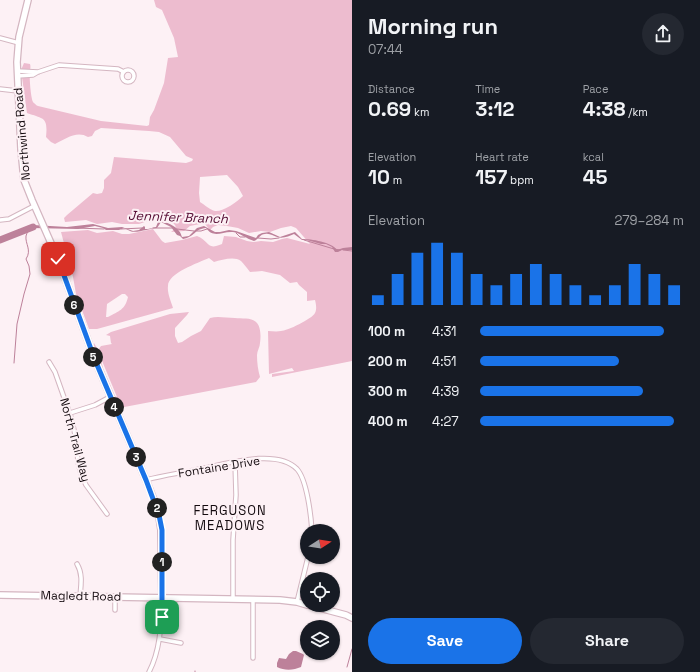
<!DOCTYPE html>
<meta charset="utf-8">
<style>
:root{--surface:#171b24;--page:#242831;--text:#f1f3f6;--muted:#9ea1a6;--accent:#1a73e8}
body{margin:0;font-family:"Space Grotesk",sans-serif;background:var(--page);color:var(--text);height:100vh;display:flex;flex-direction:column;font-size:15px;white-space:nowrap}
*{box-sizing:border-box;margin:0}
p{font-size:13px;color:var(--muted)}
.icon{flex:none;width:22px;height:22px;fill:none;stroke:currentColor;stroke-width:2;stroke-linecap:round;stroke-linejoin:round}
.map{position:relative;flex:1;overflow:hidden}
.drawer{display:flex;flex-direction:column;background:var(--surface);width:348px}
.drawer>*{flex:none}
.needle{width:26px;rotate:78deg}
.buttons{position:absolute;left:300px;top:524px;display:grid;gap:8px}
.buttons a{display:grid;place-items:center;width:40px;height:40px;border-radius:50%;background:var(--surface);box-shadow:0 1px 3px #0004;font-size:20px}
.pin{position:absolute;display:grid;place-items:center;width:34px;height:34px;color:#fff;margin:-17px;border-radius:8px;box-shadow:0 2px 6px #0006}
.km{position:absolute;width:20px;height:20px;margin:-10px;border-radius:50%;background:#222;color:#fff;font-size:11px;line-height:20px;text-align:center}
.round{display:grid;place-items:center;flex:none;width:42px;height:42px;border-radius:21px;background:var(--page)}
.headline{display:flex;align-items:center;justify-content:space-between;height:68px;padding:0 16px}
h1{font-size:22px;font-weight:700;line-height:30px}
.metrics{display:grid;grid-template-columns:repeat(3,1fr);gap:6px;height:68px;padding:4px 16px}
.metrics div{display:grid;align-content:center}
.metrics b{font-size:20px;font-weight:700}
.metrics small{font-size:11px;font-weight:400}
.metrics p{font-size:11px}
.chart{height:112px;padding:8px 16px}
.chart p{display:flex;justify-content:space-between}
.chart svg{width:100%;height:72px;margin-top:4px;stroke:var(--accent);stroke-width:6}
.primary-button{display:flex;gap:8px;margin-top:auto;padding:8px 16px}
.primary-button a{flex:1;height:46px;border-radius:24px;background:var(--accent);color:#fff;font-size:16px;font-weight:700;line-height:46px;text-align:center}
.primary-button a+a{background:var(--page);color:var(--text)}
ul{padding:0 16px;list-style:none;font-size:13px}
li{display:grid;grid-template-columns:64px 48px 1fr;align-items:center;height:30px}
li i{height:10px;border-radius:5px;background:var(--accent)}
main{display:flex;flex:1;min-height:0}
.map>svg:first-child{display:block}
</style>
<main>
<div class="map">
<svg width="352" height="672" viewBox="0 0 352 672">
<rect width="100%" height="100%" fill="#fdf1f5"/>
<!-- green -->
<path fill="#edbccf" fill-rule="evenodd" d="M 154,0 L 352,0 L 352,361 L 272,377 L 272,374 L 294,371 L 292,368 L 269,374 L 268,331 C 272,331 276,332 281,331 C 287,331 312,319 315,313 C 317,309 316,304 315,300 L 307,301 L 307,292 L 299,285 L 297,282 L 290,283 L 280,275 L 262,271 L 250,272 C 247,268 244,264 241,261 C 234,256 222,260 214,262 L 209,258 C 198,263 168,273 168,286 C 167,293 171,301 173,308 L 97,329 L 89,329 L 76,294 L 73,277 L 61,232 L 88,230 L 97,233 L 113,231 L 122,234 L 129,234 L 153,229 L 162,241 L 165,243 L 182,240 L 197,236 C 210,241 206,251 222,244 L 224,236 L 236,237 L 247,241 L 253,242 L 261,241 L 273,242 L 282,239 L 287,238 L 310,244 L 296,228 L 291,226 L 281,228 L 270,232 L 261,231 L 249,233 L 238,228 L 227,226 L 218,225 L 213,227 L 210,230 L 205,224 L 200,224 L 190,226 L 184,231 L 171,232 L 176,228 L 175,225 L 169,219 L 159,217 L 139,224 L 122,224 L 112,222 L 97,224 L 86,220 L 65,222 L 64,218 L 67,215 L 93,193 L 97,194 L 102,193 L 104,188 L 104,180 L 111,173 L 114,157 L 186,163 L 192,161 L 193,159 L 186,156 L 170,137 L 159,132 L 149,131 L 101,128 L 95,131 L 92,136 L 88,137 C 77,130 65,139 55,144 L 51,142 L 46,137 C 48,117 44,119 27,113 L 21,70 L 24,63 L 30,64 C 31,67 30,69 30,73 C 29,77 31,99 33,102 C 33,102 37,106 38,106 L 101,121 L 147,126 L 149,125 L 150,117 L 154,110 L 164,83 L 168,58 L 178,57 L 174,38 L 162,10 L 156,7 ZM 227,175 L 238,187 L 243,196 C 237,202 223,212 215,211 C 210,210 205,205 200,202 L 199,193 L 200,177 ZM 122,294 L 125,294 L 128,297 C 125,310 119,311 108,317 L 106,317 L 107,304 Z
M 189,312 L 187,315 L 175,328 L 175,336 L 178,343 L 182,342 L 191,336 L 201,331 L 210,318 C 218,316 226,318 235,318 C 241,319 251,317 256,322 C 261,326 261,337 260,343 C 260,347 257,351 257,355 C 257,363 258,370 260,377 L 256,382 L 119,408 L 103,375 L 98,360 L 94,351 L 94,343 L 98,350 L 101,346 L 112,344 L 111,343 L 110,336 L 106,335 L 111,332 L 170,314 ZM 100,356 L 117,397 L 115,396 L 103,368 Z"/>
<!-- water -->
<path fill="#bd819a" d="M 161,221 C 166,222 176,226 179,231 C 181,233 181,235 182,237 L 189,236 L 197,228 L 204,226 L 215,232 L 220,232 L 229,230 L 236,231 L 256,238 L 258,235 L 262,233 L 269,232 L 280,237 L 295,232 L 302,239 C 311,239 332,242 337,250 L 343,248 L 352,247 L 352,250 L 342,250 L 338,252 L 335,252 L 332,247 L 326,244 L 321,244 L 307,240 L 302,240 L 294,234 C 289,236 283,239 277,237 C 273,236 270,233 265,234 C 260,234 259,239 254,241 C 247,239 240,233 233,232 C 222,231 214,239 206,228 C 194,229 195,237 183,239 L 180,236 L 177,235 L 171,227 L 161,222 L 157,228 C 150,228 136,234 130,231 C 128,230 126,229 124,228 L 119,230 L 106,230 L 103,228 L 95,226 L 78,229 L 32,228 L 10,235 L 4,240 L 0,242 L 0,240 L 9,234 L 33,225 L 67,227 L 93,224 L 108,228 L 122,227 L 133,231 L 139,230 L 144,226 L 145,227 L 145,229 L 148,229 L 156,227 L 158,222 Z
M 293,651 L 296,651 L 303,654 L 304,655 L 301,667 C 294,670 285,671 277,667 L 277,663 L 279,658 L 286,659 L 289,654 Z"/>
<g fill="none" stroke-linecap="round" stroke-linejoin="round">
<!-- stream -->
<path stroke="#bd819a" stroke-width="1" d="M 75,228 L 104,229
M 153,228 L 172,228
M 121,229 L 142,228
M 177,229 L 194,231
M 197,231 L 201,231 L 207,229
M 236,233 L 240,237 L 245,237
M 258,238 L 271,239 L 279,238
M 304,240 L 334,249 L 340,250
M 343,250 L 352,251
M 14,363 L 17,324 L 24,294 L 30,274 L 29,266 L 26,259 C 32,250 25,244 26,236 C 27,233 28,231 28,229
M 347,667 L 352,649
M 195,671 L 195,672"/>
<!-- river -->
<path stroke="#bd819a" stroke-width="7" d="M 0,240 L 33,227"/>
<!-- street casing -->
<g stroke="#d4b6c1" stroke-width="5.5">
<path id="street" d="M 0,38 L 19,43
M122 76a6 6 0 1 1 12 0a6 6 0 1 1-12 0Z
M 17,71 L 38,72
M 17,76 L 33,75 L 38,72 L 59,65 L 118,69 L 124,72
M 0,89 L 18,91
M 0,220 L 9,219 L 34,206
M 49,362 L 55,372 L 72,420 L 76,440 L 78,462 L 81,474 L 86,485 L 107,514
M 70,413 L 95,405 L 110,397
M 146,480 C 163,475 182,473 200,469 C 225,464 277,448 297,469 C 307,480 311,516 312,531
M 77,564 C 83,574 81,585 80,596
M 233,599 L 233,540 L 236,495 L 235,462
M 253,599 L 253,658
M 297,602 L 308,557
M 115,610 L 115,597
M 160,639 L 181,643
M 149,672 C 161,649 161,623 162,598"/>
</g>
<!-- secondary casing -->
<g stroke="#d4b6c1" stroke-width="8">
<path id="secondary" d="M 28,0 L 19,37 L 17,62 L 21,149 L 24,180 L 32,200 L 58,259 L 95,360 L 146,480 L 158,510 L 161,530 L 162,598
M 0,595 L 280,600 L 297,602 L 307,605
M 308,605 L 346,615 L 352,618"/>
</g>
<!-- street -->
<use href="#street" stroke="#fff" stroke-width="3.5"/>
<!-- secondary -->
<use href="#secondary" stroke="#fff" stroke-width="5.5"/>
</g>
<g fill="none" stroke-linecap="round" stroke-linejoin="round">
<!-- route casing -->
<g stroke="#fff" stroke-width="8">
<path id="route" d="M 58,259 L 95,360 L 146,480 L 159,515 L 162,530 L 162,617"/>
</g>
<!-- route -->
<use href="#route" stroke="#1a73e8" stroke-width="5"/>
</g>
<g text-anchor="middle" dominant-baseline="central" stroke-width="4" stroke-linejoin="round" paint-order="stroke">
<!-- street labels -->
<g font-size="12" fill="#140b0f" stroke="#fdf1f5">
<text transform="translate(22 134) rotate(-95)">Northwind Road</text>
<text transform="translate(75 440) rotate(75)">North Trail Way</text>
<text transform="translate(219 467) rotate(-9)">Fontaine Drive</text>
<text transform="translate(81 596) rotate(1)">Magledt Road</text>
</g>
<!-- water labels -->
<g font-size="13" font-style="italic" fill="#550c33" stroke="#fdf1f5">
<text transform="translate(178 217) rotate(2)">Jennifer Branch</text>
</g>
<!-- neighbourhood labels -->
<g font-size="13" letter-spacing="1" fill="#140b0f" stroke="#fdf1f5">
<text x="230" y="510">FERGUSON<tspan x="230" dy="15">MEADOWS</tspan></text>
</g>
</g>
</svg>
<div class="buttons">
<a><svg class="needle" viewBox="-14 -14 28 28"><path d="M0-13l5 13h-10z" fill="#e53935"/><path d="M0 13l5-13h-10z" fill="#9ea1a6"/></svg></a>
<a><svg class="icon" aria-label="locate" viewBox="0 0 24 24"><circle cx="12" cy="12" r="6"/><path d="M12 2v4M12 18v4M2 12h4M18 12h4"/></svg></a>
<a><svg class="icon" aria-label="layers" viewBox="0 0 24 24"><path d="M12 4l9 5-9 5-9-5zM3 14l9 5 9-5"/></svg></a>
</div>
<div class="pin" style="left:162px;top:617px;background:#1e9e55"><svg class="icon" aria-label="arrive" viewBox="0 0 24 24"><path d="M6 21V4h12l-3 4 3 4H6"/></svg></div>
<div class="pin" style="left:58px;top:259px;background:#d93025"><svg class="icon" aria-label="check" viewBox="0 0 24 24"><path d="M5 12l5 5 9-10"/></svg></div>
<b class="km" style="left:162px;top:562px">1</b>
<b class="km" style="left:157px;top:508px">2</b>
<b class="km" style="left:136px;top:457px">3</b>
<b class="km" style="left:114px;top:407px">4</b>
<b class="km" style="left:93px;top:357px">5</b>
<b class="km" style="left:74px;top:305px">6</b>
</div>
<section class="drawer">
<div class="headline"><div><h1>Morning run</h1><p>07:44</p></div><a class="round"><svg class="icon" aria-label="share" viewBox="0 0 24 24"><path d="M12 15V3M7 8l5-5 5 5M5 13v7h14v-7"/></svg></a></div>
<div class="metrics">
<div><p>Distance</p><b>0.69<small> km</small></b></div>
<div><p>Time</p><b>3:12</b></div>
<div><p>Pace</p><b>4:38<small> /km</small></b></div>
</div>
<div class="metrics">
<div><p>Elevation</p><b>10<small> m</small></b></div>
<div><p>Heart rate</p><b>157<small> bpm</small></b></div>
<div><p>kcal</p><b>45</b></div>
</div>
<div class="chart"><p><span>Elevation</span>279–284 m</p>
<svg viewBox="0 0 160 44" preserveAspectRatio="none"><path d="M5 44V38M15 44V25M25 44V12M35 44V6M45 44V12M55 44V25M65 44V32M75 44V25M85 44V19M95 44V25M105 44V32M115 44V38M125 44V32M135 44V19M145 44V25M155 44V32"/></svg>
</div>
<ul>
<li><b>100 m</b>4:31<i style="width:90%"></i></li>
<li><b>200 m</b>4:51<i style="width:68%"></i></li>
<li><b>300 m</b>4:39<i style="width:80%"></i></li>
<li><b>400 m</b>4:27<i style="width:95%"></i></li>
</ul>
<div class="primary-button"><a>Save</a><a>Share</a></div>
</section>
</main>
